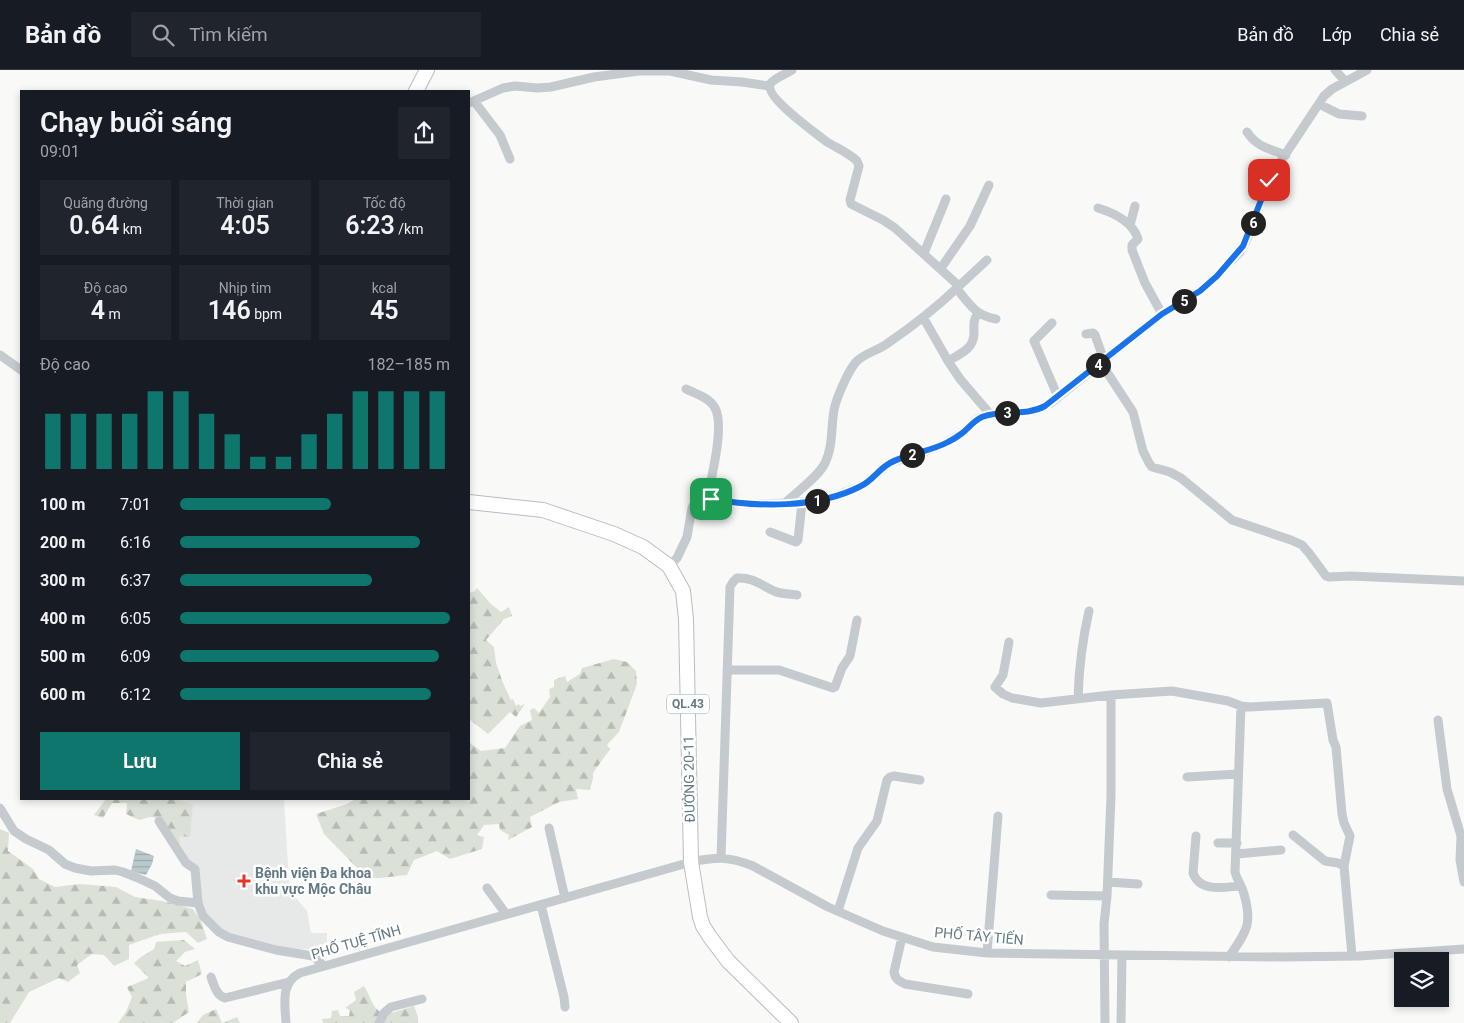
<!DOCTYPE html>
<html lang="vi">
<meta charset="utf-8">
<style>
:root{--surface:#171b24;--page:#20242c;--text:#f1f3f6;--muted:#9ea1a6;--line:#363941;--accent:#0f766e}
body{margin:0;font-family:Roboto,sans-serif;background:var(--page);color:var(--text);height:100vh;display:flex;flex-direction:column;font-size:19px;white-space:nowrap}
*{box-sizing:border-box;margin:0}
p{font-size:16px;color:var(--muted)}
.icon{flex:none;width:28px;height:28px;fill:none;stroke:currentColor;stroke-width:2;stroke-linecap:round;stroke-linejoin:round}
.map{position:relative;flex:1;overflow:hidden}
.sheet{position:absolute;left:20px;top:20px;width:450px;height:710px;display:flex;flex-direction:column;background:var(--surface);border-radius:0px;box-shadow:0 2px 8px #0003}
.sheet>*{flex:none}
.tools{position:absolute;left:1394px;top:882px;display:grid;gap:10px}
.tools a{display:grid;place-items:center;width:55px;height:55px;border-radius:0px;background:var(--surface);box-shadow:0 2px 8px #0003;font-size:25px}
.pin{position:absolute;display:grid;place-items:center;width:42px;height:42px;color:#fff;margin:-21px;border-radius:10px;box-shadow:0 2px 8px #0006}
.km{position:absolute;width:25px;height:25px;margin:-12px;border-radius:50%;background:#222;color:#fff;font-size:14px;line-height:25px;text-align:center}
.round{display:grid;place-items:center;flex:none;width:52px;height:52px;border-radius:0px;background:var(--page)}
.overview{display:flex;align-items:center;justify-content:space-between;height:85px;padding:0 20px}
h1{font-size:28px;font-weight:600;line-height:38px}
.figures{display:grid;grid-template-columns:repeat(3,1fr);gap:8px;height:85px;padding:5px 20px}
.figures div{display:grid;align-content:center;border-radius:0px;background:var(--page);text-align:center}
.figures b{font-size:25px;font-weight:600}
.figures small{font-size:14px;font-weight:400}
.figures p{font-size:14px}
.chart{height:140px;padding:10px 20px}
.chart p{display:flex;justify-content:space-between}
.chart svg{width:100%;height:90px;margin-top:5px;stroke:var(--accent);stroke-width:6}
.primary-button{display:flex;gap:10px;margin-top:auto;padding:10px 20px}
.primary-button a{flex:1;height:58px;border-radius:0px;background:var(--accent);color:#fff;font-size:20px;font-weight:600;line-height:58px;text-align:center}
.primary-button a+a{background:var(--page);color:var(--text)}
ul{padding:0 20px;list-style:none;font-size:16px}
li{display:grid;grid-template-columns:80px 60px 1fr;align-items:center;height:38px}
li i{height:12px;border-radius:6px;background:var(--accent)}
header{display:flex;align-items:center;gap:30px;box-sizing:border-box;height:70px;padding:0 25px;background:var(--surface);border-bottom:1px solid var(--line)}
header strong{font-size:24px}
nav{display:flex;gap:28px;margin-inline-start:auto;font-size:18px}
.search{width:350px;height:45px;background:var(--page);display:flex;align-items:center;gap:12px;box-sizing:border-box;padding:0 18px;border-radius:0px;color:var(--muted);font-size:19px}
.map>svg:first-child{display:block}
</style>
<header>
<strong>Bản đồ</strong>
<div class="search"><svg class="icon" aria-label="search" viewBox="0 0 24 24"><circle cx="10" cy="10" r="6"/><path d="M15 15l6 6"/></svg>Tìm kiếm</div>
<nav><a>Bản đồ</a><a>Lớp</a><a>Chia sẻ</a></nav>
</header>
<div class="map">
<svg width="1464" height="953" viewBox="0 0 1464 953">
<defs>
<pattern id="forest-firs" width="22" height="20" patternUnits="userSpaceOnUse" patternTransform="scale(1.25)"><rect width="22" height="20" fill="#dce1d7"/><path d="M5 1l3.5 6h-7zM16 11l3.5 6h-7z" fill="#b6bbb4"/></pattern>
<pattern id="water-rules" width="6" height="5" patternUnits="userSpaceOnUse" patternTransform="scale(1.25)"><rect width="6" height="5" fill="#bacacc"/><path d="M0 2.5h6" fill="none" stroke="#9ba9ab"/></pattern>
</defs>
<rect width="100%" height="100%" fill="#f9f9f7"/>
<!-- built -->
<path fill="#e7e9e8" d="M 165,729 L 284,730 L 290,827 L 297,829 L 307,841 L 311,863 L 327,863 L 327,880 L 278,878 L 228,863 L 219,859 L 205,845 L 200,825 L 199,797 L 192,793 L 185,787 L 180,779 Z"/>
<!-- forest -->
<path fill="url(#forest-firs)" d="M 477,518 L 491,534 L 501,542 L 509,537 L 512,546 L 504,549 L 486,570 L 494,577 L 496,593 L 503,613 L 511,630 L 513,629 L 516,636 L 519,634 L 520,636 L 525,634 L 516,647 L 510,642 L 488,664 L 469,649 L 469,523 L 475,521 Z
M 614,589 L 627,592 L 636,601 L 637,614 L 619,662 L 607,675 L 610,679 L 593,703 L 593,708 L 590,720 L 576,719 L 578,729 L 559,732 L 530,747 L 532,757 L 508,770 L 509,765 L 500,760 L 499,754 L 484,755 L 477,765 L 484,767 L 482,779 L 450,789 L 437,781 L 414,790 L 407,805 L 380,808 L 361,808 L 359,800 L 324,764 L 316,744 L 347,734 L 355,729 L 469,729 L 469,672 L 481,681 L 505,678 L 520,656 L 532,650 L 530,640 L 534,638 L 539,643 L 550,627 L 549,619 L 554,617 L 554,610 L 565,606 L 567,612 L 580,604 L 582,598 Z
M 106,729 L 165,729 L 168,730 L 175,729 L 193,735 L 190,767 L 179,766 L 180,779 L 160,748 L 150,747 L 139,750 L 126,744 L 127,733 L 112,733 L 103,748 L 94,745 Z
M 0,759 L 9,763 L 8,781 L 33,799 L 39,809 L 55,817 L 80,814 L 116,817 L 135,827 L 162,831 L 193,839 L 201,851 L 207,869 L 198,873 L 186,862 L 160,864 L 129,875 L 129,889 L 114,896 L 104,885 L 92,884 L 77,895 L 80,903 L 68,912 L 59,908 L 29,922 L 10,953 L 0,953 Z
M 184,870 L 195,879 L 185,882 L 176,891 L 185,896 L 198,890 L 202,904 L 186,912 L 186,925 L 189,942 L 173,953 L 118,953 L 126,942 L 132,927 L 127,917 L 149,908 L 134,893 L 141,887 L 154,879 L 156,872 Z
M 364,916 C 372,928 371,941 388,944 L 414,936 L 418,947 L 418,953 L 323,953 L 322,949 L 331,948 L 332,941 L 338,940 L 340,946 L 349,946 L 350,940 L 345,938 L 356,930 L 354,922 Z
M 216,939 L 222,953 L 237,947 L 240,953 L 197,953 L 203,945 Z"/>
<!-- water -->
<path fill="url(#water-rules)" d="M 136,779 L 154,786 L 152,794 L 146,805 L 131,801 Z"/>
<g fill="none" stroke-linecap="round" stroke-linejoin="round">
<!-- trunk casing -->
<g stroke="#b7bdbf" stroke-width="16">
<path id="trunk" d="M 416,21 L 427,0
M 469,432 L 543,440 L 614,464 L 643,477 L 669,496 L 683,521 L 686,549 L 691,792 L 700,847 L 703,856 L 710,867 L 728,891 L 791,953"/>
</g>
<!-- minor -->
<path stroke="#c4cacd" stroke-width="9" d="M 1335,0 L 1345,11
M 474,31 L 500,65 L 510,89
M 469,33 L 503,18 L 515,16 L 537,18 L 551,17 L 594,7 L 639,1 L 670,1 L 711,10 L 742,12 L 769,16
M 1319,34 L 1339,44 L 1362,46
M 1247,62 C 1257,77 1269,79 1286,85
M 1098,138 C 1114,143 1133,152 1138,169 L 1132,175 L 1132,180 L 1145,213 L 1162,244
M 1130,155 L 1135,136
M 924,183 L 946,129
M 941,198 L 970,156 L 989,115
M 959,216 L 987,190
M 956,218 C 970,234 974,245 996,249
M 923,247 L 948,291 L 960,309 L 990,344
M 1052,253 L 1034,271 L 1058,327
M 1086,264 L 1093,263 L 1095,265 L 1104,290
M 0,285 L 21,300
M 948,291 C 960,284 974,279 974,263 C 974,254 973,250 978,243
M 1101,293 L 1133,342 L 1143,381 L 1149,393 L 1152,397 L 1170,402 L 1181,408 L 1232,450 L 1291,470 L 1302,475 L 1309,483 L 1326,506 L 1329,507 L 1350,506 L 1464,511
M 686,319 C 696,324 710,328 715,338 C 725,356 711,409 707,429
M 785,433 C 796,423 819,406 825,393 C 833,377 831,357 834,340 C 836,329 848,301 856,292 C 864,283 878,281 888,273 C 913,256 937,237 959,216 L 895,158 L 883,150 L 851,134 L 850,130 L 859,96 L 857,91 C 849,83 837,78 827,72 C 817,64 766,28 770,15 C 771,10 786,4 792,0
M 770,462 L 796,472 L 798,470 L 802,433
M 669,496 L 677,488 L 687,467 L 692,438 L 695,432 L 701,429 L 711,429 L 747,434 L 793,433 L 828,429 L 863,415 L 890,393 L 938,377 L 947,372 L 961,364 L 977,349 L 990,344 L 1034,341 L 1040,339 L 1051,333 L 1162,244 L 1204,218 L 1240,182 L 1247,169 L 1269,109 L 1324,26 L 1332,19 L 1367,0
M 1009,572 L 1003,605 L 995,617 L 1003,624 L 1012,628 L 1041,633 L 1111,625 L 1172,621 L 1228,631 L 1241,636 L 1250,637 L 1327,633 L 1333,670 L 1336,677 L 1342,744 L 1344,753 L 1350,766 L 1344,796 L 1352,886
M 727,600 L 779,600 L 833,618 L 835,617 L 842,598 L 850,586 L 857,550
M 1078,628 C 1079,598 1082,571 1089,541
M 1438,650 L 1447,719 L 1461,766 L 1460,790 L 1464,812
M 1187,707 L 1238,704
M 0,738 L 14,761 L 26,769 L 49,780 L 65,794 L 75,798 L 91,801 L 115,800 L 123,802 L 138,808 L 155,816 L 170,828 L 178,831 L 198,833 L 203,846 L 219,862 L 228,867 L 276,880 L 313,886 L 324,896
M 159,751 L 186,793 L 195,799 L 198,833
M 549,758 L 565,828
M 1293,765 L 1325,791 L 1338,793 L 1344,796
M 1196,766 L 1193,803 C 1200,823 1225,817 1240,816
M 1218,773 L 1237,773
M 1237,784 L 1281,780
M 721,788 L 730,517 L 733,512 L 737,508 C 752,507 761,515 774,521 C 781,524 790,524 797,525
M 1108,812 L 1138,814
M 487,818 L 506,844
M 1051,825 L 1107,826
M 541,835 L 564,927 L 565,937
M 838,841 L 858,778 L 877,751 L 887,710 L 890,707 L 894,706 L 920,710
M 902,867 L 894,902 C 895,909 899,911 905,914 L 968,924
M 987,883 L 998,746
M 1229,887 C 1246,862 1253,855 1244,824 C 1242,816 1237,810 1235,802 L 1241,636
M 211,907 C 214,915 216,925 225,928 L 289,912
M 286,953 C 285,934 280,913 300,903 L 691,792 C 716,787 728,786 753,796 L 828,837 L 883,861 L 933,877 L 987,883 L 1281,887 L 1359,886 L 1464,879
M 379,953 L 384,943 L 391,937 L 422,929
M 1105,953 L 1104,854 L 1107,826 L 1111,726 L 1111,625
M 1121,953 L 1122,885"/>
<!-- trunk -->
<use href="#trunk" stroke="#fff" stroke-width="14"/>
</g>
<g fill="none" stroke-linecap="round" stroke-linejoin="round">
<!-- route casing -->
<g stroke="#fff" stroke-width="10">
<path id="route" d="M 711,429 C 757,437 817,439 861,416 C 872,411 879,399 890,393 C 908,383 930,382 948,372 C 952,370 957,367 961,364 C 968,359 973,351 982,347 C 1001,339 1025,347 1045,336 L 1162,244 L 1200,221 L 1217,206 L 1243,176 L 1269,110"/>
</g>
<!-- route -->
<use href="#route" stroke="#1a73e8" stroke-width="6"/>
</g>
<!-- markers -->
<path fill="#ed3323" stroke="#fff" stroke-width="2" d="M241.5 803.5h5v5h5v5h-5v5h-5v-5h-5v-5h5z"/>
<g text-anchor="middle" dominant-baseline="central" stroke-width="5" stroke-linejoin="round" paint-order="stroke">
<!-- shield labels -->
<rect fill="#fff" stroke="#91a2a8" stroke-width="1" x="667" y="624.5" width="42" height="19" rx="4"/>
<g font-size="12" font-weight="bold" fill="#627a83">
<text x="688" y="634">QL.43</text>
</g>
<!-- street labels -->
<g font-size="14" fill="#627a83" stroke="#fff">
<text transform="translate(689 709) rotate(-91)">ĐƯỜNG 20-11</text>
<text transform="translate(979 866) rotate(5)">PHỐ TÂY TIẾN</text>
<text transform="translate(356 872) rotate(-16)">PHỐ TUỆ TĨNH</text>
</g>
<!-- poi labels -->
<g font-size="14" font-weight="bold" fill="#627a83" stroke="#fff" text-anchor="start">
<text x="255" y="803">Bệnh viện Đa khoa<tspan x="255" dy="16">khu vực Mộc Châu</tspan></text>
</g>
</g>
</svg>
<div class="tools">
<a><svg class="icon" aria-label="layers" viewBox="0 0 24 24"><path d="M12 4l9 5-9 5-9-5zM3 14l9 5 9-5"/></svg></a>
</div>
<div class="pin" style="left:711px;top:429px;background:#1e9e55"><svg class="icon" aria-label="arrive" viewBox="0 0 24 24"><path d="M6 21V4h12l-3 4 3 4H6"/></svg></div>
<div class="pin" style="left:1269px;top:110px;background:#d93025"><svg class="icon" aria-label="check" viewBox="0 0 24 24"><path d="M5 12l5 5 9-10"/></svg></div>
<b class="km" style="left:817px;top:431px">1</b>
<b class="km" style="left:912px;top:385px">2</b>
<b class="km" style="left:1007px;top:343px">3</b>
<b class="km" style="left:1098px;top:295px">4</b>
<b class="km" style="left:1184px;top:231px">5</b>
<b class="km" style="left:1253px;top:153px">6</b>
<section class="sheet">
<div class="overview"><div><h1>Chạy buổi sáng</h1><p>09:01</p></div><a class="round"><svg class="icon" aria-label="share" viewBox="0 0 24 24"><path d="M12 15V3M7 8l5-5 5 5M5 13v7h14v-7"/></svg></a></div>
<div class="figures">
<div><p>Quãng đường</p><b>0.64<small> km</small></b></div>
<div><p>Thời gian</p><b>4:05</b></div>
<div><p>Tốc độ</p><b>6:23<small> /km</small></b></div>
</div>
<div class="figures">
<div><p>Độ cao</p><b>4<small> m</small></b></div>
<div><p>Nhịp tim</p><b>146<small> bpm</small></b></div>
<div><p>kcal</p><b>45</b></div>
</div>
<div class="chart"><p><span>Độ cao</span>182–185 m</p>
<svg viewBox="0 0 160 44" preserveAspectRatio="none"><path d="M5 44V17M15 44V17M25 44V17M35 44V17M45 44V6M55 44V6M65 44V17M75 44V27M85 44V38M95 44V38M105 44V27M115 44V17M125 44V6M135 44V6M145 44V6M155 44V6"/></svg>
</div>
<ul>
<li><b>100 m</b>7:01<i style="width:56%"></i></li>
<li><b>200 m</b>6:16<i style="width:89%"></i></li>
<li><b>300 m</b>6:37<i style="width:71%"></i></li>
<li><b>400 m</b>6:05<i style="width:100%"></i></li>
<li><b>500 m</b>6:09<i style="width:96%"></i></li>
<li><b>600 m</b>6:12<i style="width:93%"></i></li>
</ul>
<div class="primary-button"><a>Lưu</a><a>Chia sẻ</a></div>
</section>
</div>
